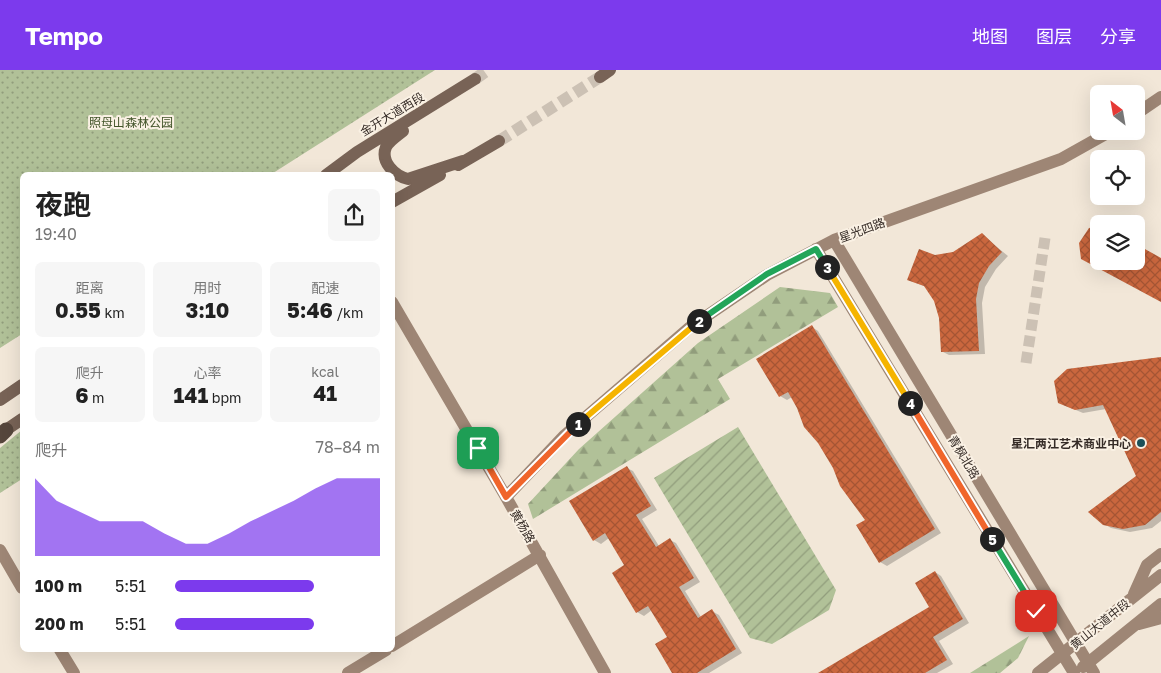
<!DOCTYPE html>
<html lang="zh">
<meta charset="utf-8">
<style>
:root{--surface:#fff;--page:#f6f6f6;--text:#222;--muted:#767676;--accent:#7c3aed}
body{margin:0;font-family:"Golos Text","Noto Sans SC",sans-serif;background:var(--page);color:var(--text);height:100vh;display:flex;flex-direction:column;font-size:19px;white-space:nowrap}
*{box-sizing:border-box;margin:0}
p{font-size:16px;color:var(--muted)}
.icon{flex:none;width:28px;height:28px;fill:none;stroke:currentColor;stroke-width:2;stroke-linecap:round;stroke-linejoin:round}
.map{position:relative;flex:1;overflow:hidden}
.sheet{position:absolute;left:20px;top:102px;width:375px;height:480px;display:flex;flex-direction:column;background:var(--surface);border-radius:8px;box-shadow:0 5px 20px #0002}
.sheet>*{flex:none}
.needle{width:32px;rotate:329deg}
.controls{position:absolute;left:1090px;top:15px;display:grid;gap:10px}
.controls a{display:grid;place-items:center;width:55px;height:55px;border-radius:8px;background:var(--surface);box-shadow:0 5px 20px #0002;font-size:25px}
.pin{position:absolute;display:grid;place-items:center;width:42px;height:42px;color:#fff;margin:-21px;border-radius:10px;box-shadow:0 2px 8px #0006}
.km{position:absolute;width:25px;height:25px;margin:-12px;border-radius:50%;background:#222;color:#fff;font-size:14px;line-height:25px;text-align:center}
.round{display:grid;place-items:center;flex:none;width:52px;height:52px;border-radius:8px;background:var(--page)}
.headline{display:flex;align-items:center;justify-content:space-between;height:85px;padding:0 15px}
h1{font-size:28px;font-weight:700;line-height:38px}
.metrics{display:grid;grid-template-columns:repeat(3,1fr);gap:8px;height:85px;padding:5px 15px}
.metrics div{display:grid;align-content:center;border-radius:8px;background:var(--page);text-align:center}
.metrics b{font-size:21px;font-weight:700}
.metrics small{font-size:14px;font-weight:400}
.metrics p{font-size:14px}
.chart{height:140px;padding:10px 15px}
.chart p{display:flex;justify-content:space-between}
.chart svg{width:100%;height:90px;margin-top:5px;fill:var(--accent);opacity:.7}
ul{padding:0 15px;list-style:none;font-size:16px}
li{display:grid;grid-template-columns:80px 60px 1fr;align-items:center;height:38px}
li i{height:12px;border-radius:6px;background:var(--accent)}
header{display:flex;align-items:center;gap:30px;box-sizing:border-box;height:70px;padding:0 25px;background:var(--accent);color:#fff}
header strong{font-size:24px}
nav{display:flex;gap:28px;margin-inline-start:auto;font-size:18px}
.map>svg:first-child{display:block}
</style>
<header>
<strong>Tempo</strong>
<nav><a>地图</a><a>图层</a><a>分享</a></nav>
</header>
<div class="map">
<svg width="1161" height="603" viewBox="0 0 1161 603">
<defs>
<pattern id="grass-dots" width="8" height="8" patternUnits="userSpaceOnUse" patternTransform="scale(1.25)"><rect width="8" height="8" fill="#b1c198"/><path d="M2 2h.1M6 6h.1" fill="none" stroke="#919d7c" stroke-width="1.8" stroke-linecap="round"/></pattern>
<pattern id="forest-firs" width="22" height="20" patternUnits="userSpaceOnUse" patternTransform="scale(1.25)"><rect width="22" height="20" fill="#b1c198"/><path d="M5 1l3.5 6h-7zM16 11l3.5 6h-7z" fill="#919d7c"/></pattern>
<pattern id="garden-furrows" width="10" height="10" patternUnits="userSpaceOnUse" patternTransform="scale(1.25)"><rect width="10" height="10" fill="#b1c198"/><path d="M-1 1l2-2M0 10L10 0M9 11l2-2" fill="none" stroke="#919d7c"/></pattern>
<pattern id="building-cross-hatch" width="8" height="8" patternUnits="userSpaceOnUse" patternTransform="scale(1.25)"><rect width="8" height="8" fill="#ca673e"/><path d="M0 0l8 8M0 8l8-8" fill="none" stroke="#a55534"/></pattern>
</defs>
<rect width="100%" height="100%" fill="#f2e7d8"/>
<!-- grass -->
<path fill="url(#grass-dots)" d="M 0,0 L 435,0 L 270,105 L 22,105 L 22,264 L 0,278 Z
M 22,360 L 22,409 L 0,423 L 0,378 Z"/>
<!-- forest -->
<path fill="url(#forest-firs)" d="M 780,217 L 830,223 L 838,237 L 718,309 L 730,329 L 533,449 L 528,434 L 579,379 L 698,273 Z
M 1029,566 L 1018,588 L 1000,603 L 970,603 Z"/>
<!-- garden -->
<path fill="url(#garden-furrows)" d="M 738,357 L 836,520 L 829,540 L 772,574 L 750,568 L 654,408 Z"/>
<!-- shadow -->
<path fill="#0003" d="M 982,165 L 1008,186 L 996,199 L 985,217 L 982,233 L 985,284 L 949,285 L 943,282 L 940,247 L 935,230 L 926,217 L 909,210 L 935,186 L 953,184 Z
M 812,257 L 818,261 L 941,463 L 887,496 L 880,492 L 866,451 L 792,327 L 787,330 L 780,326 Z
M 1161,288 L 1161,451 L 1152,458 L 1130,462 L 1111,458 L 1104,454 L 1137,407 L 1106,339 L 1083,343 L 1059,333 Z
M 627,398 L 633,401 L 657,440 L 642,449 L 659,476 L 670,470 L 676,473 L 700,512 L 685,521 L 701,547 L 712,541 L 719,545 L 742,583 L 709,603 L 673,603 L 669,567 L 652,540 L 644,546 L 637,542 L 626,496 L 609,468 L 601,474 L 594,470 Z
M 935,502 L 941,506 L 969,553 L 939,571 L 953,594 L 937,603 L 821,603 L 931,537 Z"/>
<!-- building -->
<path fill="url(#building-cross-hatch)" d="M 1099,156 L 1099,191 L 1136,191 L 1136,174 L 1161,188 L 1161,232 L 1081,189 L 1079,173 L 1089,158 Z
M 982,163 L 1002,182 L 989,196 L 979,213 L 976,229 L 979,281 L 941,282 L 939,248 L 934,231 L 924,216 L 907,210 L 919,179 L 935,185 L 953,182 Z
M 812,255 L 935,459 L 879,493 L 856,455 L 865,450 L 840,416 L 833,398 L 818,373 L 804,357 L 797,338 L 788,322 L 779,327 L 756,289 Z
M 1161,287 L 1161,442 L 1145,455 L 1123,459 L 1103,455 L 1088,442 L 1136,406 L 1103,335 L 1075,340 L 1058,333 L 1054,311 L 1067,299 Z
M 627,396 L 651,436 L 636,445 L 656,477 L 670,468 L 694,508 L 679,517 L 698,548 L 712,539 L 736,579 L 697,603 L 672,603 L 655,574 L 667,567 L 648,536 L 636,543 L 612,503 L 624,495 L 605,463 L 593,471 L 569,431 Z
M 935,501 L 963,549 L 933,567 L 947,590 L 925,603 L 818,603 L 929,537 L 915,513 Z"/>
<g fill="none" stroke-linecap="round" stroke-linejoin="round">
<!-- street-tunnel -->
<path stroke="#ccc1b4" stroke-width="11" stroke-dasharray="11 5.5" stroke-linecap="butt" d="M 1026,293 L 1045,168"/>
<!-- primary-tunnel -->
<path stroke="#ccc1b4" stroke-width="12" stroke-dasharray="12 6" stroke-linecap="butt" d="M 475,9 L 488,0
M 499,71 L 600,7"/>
<!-- secondary -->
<path stroke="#9e8675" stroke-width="12" d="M 1136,44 L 1161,27
M 834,170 L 1094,603
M 816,179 L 1074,603
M 392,232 L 506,427 L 605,603
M 506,427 L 565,365 L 689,258 L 767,205 L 834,170 L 1061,89 L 1111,61
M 0,480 L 22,518
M 1134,524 L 1147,495 L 1161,484
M 1139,554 L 1161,548
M 392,576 L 540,485
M 60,580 L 74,603
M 1083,597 L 1161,534
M 348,603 L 386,580
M 1038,603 L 1161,505"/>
<!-- primary -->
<path stroke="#786356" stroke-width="12" d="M 600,7 L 610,0
M 403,61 C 398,65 389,71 386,77 C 380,92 395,106 408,109 L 463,91
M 458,95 L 499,71
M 326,105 L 357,82 L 475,9
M 392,132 L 440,105
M 0,330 L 22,315
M 0,364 L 22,349"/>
<!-- highway -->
<path stroke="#56463c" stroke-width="15" d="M 0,366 L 6,360"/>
</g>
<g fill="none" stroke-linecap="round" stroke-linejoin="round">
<!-- split-1 casing -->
<g stroke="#fff" stroke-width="10">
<path id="split-1" d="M 478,378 L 506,427 L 578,354"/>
</g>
<!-- split-2 casing -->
<g stroke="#fff" stroke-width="10">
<path id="split-2" d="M 578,354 L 699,251"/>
</g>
<!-- split-3 casing -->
<g stroke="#fff" stroke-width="10">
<path id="split-3" d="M 699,251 L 767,204 L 816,179 L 827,197"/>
</g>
<!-- split-4 casing -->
<g stroke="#fff" stroke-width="10">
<path id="split-4" d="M 827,197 L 910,333"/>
</g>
<!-- split-5 casing -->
<g stroke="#fff" stroke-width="10">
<path id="split-5" d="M 910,333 L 992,469"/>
</g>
<!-- split-6 casing -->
<g stroke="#fff" stroke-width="10">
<path id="split-6" d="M 992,469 L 1036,541"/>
</g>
<!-- split-1 -->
<use href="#split-1" stroke="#f0652b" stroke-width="6"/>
<!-- split-2 -->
<use href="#split-2" stroke="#f5b400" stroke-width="6"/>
<!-- split-3 -->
<use href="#split-3" stroke="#22a559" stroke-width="6"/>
<!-- split-4 -->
<use href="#split-4" stroke="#f5b400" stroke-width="6"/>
<!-- split-5 -->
<use href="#split-5" stroke="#f0652b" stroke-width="6"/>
<!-- split-6 -->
<use href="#split-6" stroke="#22a559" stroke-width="6"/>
</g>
<!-- markers -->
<circle fill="#1a5058" stroke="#faf1e4" stroke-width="2" cx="1141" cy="373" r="5"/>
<g text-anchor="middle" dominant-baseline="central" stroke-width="4" stroke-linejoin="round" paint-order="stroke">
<!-- street labels -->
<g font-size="12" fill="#352b26" stroke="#faf1e4">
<text transform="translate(392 44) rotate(-31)">金开大道西段</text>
<text transform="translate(862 160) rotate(-20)">星光四路</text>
<text transform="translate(964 387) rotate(59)">青枫北路</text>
<text transform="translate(523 456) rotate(60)">黄杨路</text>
<text transform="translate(1100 554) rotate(-39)">黄山大道中段</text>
</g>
<!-- park labels -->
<g font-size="12" fill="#425429" stroke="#faf1e4">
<text x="131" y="52">照母山森林公园</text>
</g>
<!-- poi labels -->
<g font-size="12" font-weight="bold" fill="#352b26" stroke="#faf1e4" text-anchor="end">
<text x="1131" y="373">星汇两江艺术商业中心</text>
</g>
</g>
</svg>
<div class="controls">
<a><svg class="needle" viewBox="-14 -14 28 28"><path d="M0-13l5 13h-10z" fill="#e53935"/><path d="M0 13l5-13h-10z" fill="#767676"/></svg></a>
<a><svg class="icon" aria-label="locate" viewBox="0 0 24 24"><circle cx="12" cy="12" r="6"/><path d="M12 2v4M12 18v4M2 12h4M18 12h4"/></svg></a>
<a><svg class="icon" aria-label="layers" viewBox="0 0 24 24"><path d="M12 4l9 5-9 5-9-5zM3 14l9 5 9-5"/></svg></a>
</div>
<div class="pin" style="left:478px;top:378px;background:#1e9e55"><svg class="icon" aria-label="arrive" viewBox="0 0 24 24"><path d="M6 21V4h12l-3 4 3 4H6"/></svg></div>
<div class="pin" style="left:1036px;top:541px;background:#d93025"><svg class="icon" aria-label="check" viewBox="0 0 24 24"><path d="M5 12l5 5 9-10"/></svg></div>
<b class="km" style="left:578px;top:354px">1</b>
<b class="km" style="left:699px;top:251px">2</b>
<b class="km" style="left:827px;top:197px">3</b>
<b class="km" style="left:910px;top:333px">4</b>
<b class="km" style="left:992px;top:469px">5</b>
<section class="sheet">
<div class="headline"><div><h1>夜跑</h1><p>19:40</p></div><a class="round"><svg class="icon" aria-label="share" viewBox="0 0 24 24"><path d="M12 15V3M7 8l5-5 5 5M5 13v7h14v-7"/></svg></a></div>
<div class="metrics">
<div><p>距离</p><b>0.55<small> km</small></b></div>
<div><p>用时</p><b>3:10</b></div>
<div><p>配速</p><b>5:46<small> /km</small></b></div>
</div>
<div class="metrics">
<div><p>爬升</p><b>6<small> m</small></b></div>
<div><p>心率</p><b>141<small> bpm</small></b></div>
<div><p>kcal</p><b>41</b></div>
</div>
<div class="chart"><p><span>爬升</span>78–84 m</p>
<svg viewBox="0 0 160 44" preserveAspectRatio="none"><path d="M0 44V6L10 17L20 22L30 27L40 27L50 27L60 33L70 38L80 38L90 33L100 27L110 22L120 17L130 11L140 6L150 6L160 6V44z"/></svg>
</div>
<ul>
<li><b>100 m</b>5:51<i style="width:68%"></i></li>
<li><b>200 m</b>5:51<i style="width:68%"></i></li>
</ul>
</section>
</div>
